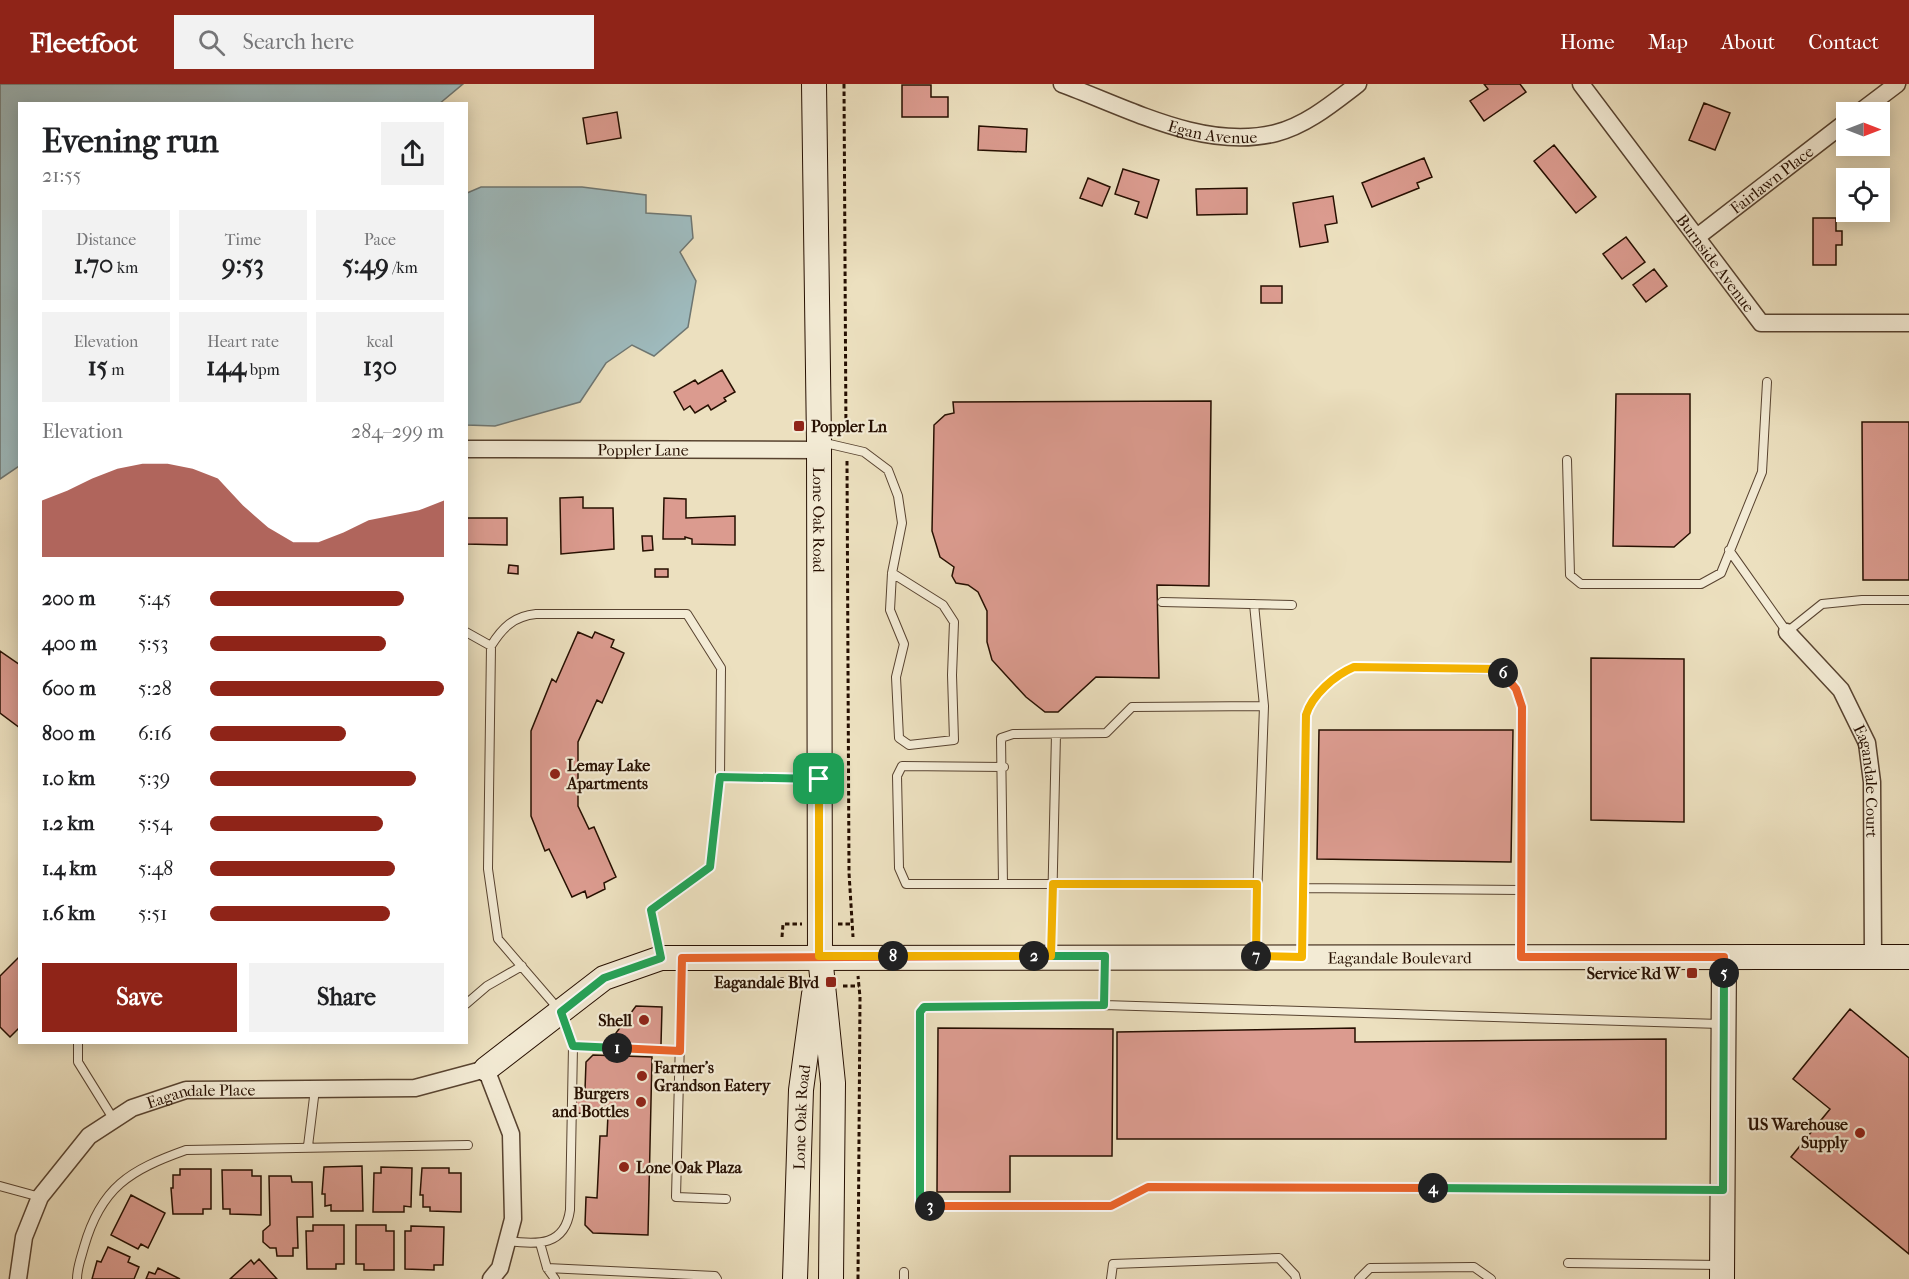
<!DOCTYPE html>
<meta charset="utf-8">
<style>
:root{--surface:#fff;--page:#f2f2f2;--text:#202124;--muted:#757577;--accent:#8f2418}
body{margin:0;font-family:"IM FELL French Canon",serif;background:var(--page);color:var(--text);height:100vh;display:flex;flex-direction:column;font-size:22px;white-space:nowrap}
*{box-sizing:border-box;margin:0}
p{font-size:20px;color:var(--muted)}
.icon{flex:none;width:33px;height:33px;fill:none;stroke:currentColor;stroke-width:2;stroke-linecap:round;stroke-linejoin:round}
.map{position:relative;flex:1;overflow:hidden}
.drawer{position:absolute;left:18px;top:18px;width:450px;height:942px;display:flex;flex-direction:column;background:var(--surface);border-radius:0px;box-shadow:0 3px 15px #0003}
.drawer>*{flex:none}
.needle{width:39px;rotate:90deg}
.controls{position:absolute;left:1836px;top:18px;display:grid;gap:12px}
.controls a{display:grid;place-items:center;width:54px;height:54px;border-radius:0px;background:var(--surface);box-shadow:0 3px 15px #0003;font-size:30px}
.pin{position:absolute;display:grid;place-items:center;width:51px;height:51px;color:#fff;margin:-26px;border-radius:12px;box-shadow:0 3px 9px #0006}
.km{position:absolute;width:30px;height:30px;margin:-15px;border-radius:50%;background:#222;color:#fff;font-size:16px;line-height:30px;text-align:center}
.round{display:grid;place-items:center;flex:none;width:63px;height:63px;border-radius:0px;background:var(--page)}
.summary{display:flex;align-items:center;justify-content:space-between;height:102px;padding:0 24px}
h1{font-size:33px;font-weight:800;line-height:45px}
.figures{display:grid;grid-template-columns:repeat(3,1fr);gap:9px;height:102px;padding:6px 24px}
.figures div{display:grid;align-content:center;border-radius:0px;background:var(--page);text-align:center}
.figures b{font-size:26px;font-weight:800}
.figures small{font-size:16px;font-weight:400}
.figures p{font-size:16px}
.chart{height:168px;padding:12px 24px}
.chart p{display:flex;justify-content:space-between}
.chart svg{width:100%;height:108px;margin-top:6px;fill:var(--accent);opacity:.7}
.primary-button{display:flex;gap:12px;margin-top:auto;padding:12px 24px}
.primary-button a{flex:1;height:69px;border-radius:0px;background:var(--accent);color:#fff;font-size:24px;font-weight:800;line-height:69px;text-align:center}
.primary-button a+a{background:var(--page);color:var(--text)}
ul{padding:0 24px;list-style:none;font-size:20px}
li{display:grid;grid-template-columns:96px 72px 1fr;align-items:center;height:45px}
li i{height:15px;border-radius:8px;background:var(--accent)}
header{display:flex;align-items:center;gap:36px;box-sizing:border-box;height:84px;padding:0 30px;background:var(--accent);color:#fff}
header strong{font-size:28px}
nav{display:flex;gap:33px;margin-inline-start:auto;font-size:21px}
.search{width:420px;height:54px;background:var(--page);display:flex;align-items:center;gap:15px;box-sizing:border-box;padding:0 21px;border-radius:0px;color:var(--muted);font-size:22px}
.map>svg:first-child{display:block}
</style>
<header>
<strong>Fleetfoot</strong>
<div class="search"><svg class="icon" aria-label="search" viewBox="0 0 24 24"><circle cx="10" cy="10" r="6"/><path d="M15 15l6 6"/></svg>Search here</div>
<nav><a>Home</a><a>Map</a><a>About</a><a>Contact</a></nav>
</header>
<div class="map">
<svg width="1909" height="1195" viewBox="0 0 1909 1195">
<rect width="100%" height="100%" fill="#ece0bf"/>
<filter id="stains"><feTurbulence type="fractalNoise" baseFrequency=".00333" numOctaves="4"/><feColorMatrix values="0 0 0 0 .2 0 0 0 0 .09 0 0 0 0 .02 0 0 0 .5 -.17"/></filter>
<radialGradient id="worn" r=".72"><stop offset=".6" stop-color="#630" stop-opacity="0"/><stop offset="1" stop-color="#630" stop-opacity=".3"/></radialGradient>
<!-- water -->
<path fill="#9ebabd" stroke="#6e7672" stroke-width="1.5" d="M 0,0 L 463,0 L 439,20 L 20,20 L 19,382 L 0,395 Z
M 481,103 L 582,103 L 646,111 L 646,129 L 691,132 L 693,154 L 680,168 L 696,197 L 688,243 L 654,272 L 632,261 L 606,279 L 580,318 L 495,342 L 467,341 L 467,109 Z"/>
<!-- building -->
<path fill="#db9b8f" stroke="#260f01" stroke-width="1.5" d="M 1484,0 L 1520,0 L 1526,8 L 1484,37 L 1470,17 L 1488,5 Z
M 902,1 L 931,1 L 931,13 L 948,13 L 948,33 L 902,33 Z
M 1704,19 L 1730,29 L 1715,66 L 1689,56 Z
M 617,28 L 621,54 L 587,60 L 583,34 Z
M 979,42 L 1027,45 L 1026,68 L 978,66 Z
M 1554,61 L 1596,113 L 1576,129 L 1534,77 Z
M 1424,74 L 1432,93 L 1417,99 L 1419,104 L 1372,123 L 1362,99 Z
M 1123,85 L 1159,96 L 1147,134 L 1135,130 L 1139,118 L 1115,110 Z
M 1088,94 L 1110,103 L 1102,122 L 1080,114 Z
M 1247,104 L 1247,130 L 1197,131 L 1196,105 Z
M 1333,112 L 1337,139 L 1325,141 L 1328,158 L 1300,163 L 1293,119 Z
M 1813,134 L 1836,134 L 1836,147 L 1842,147 L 1842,161 L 1836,161 L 1836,181 L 1813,181 Z
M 1626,153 L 1645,178 L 1622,195 L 1603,170 Z
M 1654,185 L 1667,202 L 1646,218 L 1633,201 Z
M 1261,202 L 1282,202 L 1282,219 L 1261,219 Z
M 722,286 L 735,308 L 724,314 L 726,317 L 711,326 L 708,321 L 695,329 L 690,322 L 684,326 L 674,308 L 695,296 L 698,300 Z
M 1616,310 L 1690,310 L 1690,449 L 1674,463 L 1613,462 Z
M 1211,317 L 1209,502 L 1157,501 L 1159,594 L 1096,593 L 1058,628 L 1045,628 L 1026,613 L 992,576 L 987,558 L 987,527 L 978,508 L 968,501 L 956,499 L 952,492 L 954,483 L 940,473 L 932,447 L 934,341 L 945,331 L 954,329 L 953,318 Z
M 1862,338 L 1909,338 L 1909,496 L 1863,496 Z
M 583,413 L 583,424 L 613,424 L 614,465 L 561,470 L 560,414 Z
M 664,414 L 686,415 L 686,434 L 735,432 L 735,461 L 692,460 L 692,455 L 685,453 L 685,455 L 663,455 Z
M 466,434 L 507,434 L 507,461 L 466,460 Z
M 642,452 L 652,452 L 653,466 L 643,467 Z
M 509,481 L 518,482 L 518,490 L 508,489 Z
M 655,485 L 668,485 L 668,493 L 655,493 Z
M 578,548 L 592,554 L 595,548 L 614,556 L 611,563 L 624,569 L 602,619 L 597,616 L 578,658 L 578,722 L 589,745 L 594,743 L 616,793 L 604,799 L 605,805 L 587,814 L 585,807 L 572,813 L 549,765 L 545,767 L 531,732 L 531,647 L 552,595 L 556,598 Z
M 0,567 L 20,581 L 20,644 L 0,629 Z
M 1591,574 L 1684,575 L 1684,738 L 1591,736 Z
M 1319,646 L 1513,646 L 1511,778 L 1317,775 Z
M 20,872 L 20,943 L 10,953 L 0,943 L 0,892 Z
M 636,922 L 662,923 L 661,961 L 616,960 L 616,949 Z
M 1850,925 L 1909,974 L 1909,1170 L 1791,1073 L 1830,1025 L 1793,995 Z
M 938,944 L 1113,945 L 1112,1072 L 1010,1072 L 1010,1108 L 937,1108 Z
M 1355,944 L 1355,958 L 1666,955 L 1666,1055 L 1117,1055 L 1117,948 Z
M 593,971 L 652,973 L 648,1151 L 593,1149 L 585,1141 L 586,1113 L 597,1114 L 600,1052 L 607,1052 L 608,1030 L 572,1029 L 573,1005 L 585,1006 L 586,978 Z
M 362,1082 L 363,1127 L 331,1127 L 331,1121 L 325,1122 L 325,1110 L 322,1110 L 324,1083 Z
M 381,1083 L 412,1084 L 411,1123 L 404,1122 L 404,1128 L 373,1128 L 374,1089 L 381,1089 Z
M 422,1084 L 449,1084 L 449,1089 L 461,1089 L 461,1128 L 430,1127 L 430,1123 L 423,1123 L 423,1111 L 420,1111 Z
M 180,1085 L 211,1085 L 211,1125 L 203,1125 L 203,1130 L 173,1130 L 171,1104 L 173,1104 L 173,1091 L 180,1091 Z
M 222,1086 L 252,1086 L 252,1092 L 261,1092 L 261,1131 L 230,1130 L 230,1125 L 223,1125 Z
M 269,1092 L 291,1092 L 292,1098 L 312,1098 L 313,1133 L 297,1133 L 298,1164 L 293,1164 L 293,1172 L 277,1172 L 276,1164 L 270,1164 L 263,1158 L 263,1147 L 270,1141 Z
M 131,1111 L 165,1129 L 148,1164 L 141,1160 L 138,1165 L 111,1151 Z
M 313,1141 L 344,1141 L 344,1180 L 336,1180 L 336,1185 L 307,1185 L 306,1147 L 313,1147 Z
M 356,1141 L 386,1141 L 386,1147 L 394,1147 L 394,1186 L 364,1186 L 364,1180 L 356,1180 Z
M 411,1142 L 444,1143 L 443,1181 L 434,1181 L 434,1186 L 405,1185 L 405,1147 L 411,1147 Z
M 108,1163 L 130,1173 L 128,1178 L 139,1183 L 134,1195 L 92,1195 L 97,1177 L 101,1178 Z
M 259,1175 L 277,1195 L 230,1195 L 251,1176 L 254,1180 Z
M 158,1184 L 180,1195 L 146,1195 L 149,1188 L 155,1190 Z"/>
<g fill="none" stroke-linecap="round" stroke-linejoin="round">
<!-- lane casing -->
<g stroke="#584330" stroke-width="10">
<path id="lane" d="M 821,358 L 864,368 L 888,386 L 898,412 L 902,439 L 892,489 L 890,526 L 904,560 L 896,593 L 899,654 L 909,661 L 954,656 L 952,591 L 954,538 L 943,521 L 892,489
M 1567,376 L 1570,491 L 1581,500 L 1701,500 L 1721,489 L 1762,388 L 1767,298
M 1729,466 L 1787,548 L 1822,520 L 1862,516 L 1909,516
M 1162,518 L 1292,521
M 1254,520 L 1264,622 L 1255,870
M 466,548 L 491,562
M 1004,683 L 902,682 L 897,692 L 899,784 L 906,800 L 1257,800
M 720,693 L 819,695
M 1003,800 L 1001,654 L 1013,650 L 1106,649 L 1132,623 L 1264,622
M 1303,804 L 1521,806
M 1051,872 L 1056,650
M 1302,872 L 1306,631 C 1313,611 1335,591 1354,583 L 1497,586 C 1517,598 1522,617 1523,640 L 1521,871
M 682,877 L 676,1113 L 726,1115
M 466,920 L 487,902 L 522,882
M 1104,921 L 1105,876
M 78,958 L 78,978 L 114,1036
M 573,962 L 680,967
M 308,1062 L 315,1005
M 0,1102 L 40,1113
M 1720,1106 L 1148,1103 L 1111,1122 L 926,1122 L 920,1117 L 920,928 L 924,923 L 1104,921 L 1720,940
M 508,1157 C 538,1161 565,1162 570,1126 L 573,962 L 561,928 L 498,855 L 488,785 L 491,562 C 502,544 514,532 536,530 L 687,530 L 721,584 L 720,693 L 710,783 L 651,826 L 661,874
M 540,1159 L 547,1184 L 555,1195
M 1568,1179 L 1720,1181
M 547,1184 L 715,1192 L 717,1195
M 77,1195 C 77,1184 81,1174 84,1163 C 101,1103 130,1086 186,1066 L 468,1061
M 904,1195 L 904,1188
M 1111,1195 L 1113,1180 L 1279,1174 L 1295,1191 L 1296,1195
M 1359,1195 L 1370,1184 L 1474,1183 L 1491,1195"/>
</g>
<!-- street casing -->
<g stroke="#584330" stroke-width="19">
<g id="street">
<path id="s1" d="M 1062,0 C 1128,24 1204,67 1276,49 C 1307,41 1333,19 1358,0"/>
<path id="s2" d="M 1581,0 L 1761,239 L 1909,239"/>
<path d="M 1860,28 L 1897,0"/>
<path id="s3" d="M 1697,153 L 1846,38"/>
<path id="s4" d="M 466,365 L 819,366"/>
<path id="s5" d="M 1787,548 L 1841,606 L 1867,659 L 1872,698 L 1873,873"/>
<path id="s6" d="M 18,1195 L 24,1153 L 40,1113 L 89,1052 L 132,1024 L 186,1006 L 415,1004 L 486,985 L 511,1050 L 513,1135 L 500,1184 L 491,1195"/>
</g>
</g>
<!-- secondary casing -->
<g stroke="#260f01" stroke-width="26">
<g id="secondary">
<path id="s7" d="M 814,0 L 819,358 L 820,872 L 833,999 L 831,1195"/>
<path id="s8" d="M 486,985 L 604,894 L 661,874 L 1909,873"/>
<path id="s9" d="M 795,1195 L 801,1006 L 814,910"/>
<path d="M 1722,1195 L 1724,873"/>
</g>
</g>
<!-- path -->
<path stroke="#260f01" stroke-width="3" stroke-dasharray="4.5 3" stroke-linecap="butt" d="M 844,0 L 846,352
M 847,377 L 849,789 L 853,853
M 838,840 L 852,840
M 782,853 L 783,840 L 802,840
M 782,893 L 782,901 L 798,901
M 843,902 L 859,902
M 858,1195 L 860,913 L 858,892"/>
<!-- lane -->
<use href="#lane" stroke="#f3ebd5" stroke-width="8"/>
<!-- street -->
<use href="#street" stroke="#f3ebd5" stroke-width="16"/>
<!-- secondary -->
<use href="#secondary" stroke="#f3ebd5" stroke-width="24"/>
</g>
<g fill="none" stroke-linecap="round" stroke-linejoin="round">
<!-- split-1 casing -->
<g stroke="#fff" stroke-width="12">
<path id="split-1" d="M 617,964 L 573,962 L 561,928 L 604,894 L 661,874 L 651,826 L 710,783 L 720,693 L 819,695"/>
</g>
<!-- split-2 casing -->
<g stroke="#fff" stroke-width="12">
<path id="split-2" d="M 617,964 L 680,967 L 682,874 L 1034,872"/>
</g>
<!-- split-3 casing -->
<g stroke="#fff" stroke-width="12">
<path id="split-3" d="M 930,1122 L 920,1117 L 920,928 L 924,923 L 1104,921 L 1105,872 L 1034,872"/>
</g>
<!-- split-4 casing -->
<g stroke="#fff" stroke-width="12">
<path id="split-4" d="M 930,1122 L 1111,1122 L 1148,1103 L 1433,1104"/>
</g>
<!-- split-5 casing -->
<g stroke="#fff" stroke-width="12">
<path id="split-5" d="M 1433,1104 L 1723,1106 L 1724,889"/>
</g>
<!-- split-6 casing -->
<g stroke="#fff" stroke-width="12">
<path id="split-6" d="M 1503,589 L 1516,605 L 1522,623 L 1521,873 L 1724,873 L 1724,889"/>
</g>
<!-- split-7 casing -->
<g stroke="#fff" stroke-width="12">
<path id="split-7" d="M 1256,872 L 1302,873 L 1306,631 C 1312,611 1335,591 1354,583 L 1497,585 L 1503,589"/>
</g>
<!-- split-8 casing -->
<g stroke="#fff" stroke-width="12">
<path id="split-8" d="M 893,872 L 1051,872 L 1053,800 L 1257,800 L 1256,872"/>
</g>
<!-- split-9 casing -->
<g stroke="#fff" stroke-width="12">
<path id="split-9" d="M 819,695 L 819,872 L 893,872"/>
</g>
<!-- split-1 -->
<use href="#split-1" stroke="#22a559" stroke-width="8"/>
<!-- split-2 -->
<use href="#split-2" stroke="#f0652b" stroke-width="8"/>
<!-- split-3 -->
<use href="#split-3" stroke="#22a559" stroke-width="8"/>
<!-- split-4 -->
<use href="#split-4" stroke="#f0652b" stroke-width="8"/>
<!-- split-5 -->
<use href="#split-5" stroke="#22a559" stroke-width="8"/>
<!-- split-6 -->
<use href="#split-6" stroke="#f0652b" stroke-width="8"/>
<!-- split-7 -->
<use href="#split-7" stroke="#f5b400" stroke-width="8"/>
<!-- split-8 -->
<use href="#split-8" stroke="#f5b400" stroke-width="8"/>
<!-- split-9 -->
<use href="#split-9" stroke="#f5b400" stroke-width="8"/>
</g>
<!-- markers -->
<g fill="#8f2418" stroke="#f3ebd5" stroke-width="2">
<rect x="793" y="336" width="12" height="12" rx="3"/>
<circle cx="555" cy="690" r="6"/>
<rect x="1686" y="883" width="12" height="12" rx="3"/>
<rect x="825" y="892" width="12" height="12" rx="3"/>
<circle cx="644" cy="936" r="6"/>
<circle cx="642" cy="992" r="6"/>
<circle cx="641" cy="1018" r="6"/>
<circle cx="1860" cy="1049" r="6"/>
<circle cx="624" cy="1083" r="6"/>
</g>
<g text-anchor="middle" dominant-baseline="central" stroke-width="4.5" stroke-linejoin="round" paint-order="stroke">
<!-- street labels -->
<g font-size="16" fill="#260f01" stroke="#f3ebd5">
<text stroke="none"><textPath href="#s1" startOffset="159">Egan Avenue</textPath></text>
<text stroke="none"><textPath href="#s3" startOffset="94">Fairlawn Place</textPath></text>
<text stroke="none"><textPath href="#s2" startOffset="224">Burnside Avenue</textPath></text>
<text stroke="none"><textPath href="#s4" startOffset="177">Poppler Lane</textPath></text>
<text stroke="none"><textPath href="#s7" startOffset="436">Lone Oak Road</textPath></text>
<text stroke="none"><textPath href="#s5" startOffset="176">Eagandale Court</textPath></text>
<text stroke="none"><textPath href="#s8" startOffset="948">Eagandale Boulevard</textPath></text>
<text stroke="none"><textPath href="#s6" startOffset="286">Eagandale Place</textPath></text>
<text stroke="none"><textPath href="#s9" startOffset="162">Lone Oak Road</textPath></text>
</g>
<!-- poi labels -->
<g font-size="16" font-weight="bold" fill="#260f01" stroke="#f3ebd5" text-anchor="end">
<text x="811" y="342" text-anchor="start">Poppler Ln</text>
<text x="567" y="681" text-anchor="start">Lemay Lake<tspan x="567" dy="18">Apartments</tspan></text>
<text x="1680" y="889">Service Rd W</text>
<text x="819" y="898">Eagandale Blvd</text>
<text x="632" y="936">Shell</text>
<text x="654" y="983" text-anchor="start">Farmer's<tspan x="654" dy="18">Grandson Eatery</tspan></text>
<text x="629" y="1009">Burgers<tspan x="629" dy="18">and Bottles</tspan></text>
<text x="1848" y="1040">US Warehouse<tspan x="1848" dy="18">Supply</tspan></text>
<text x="636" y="1083" text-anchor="start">Lone Oak Plaza</text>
</g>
</g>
<rect width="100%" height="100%" filter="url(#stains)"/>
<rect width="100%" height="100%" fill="url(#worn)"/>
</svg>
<div class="controls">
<a><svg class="needle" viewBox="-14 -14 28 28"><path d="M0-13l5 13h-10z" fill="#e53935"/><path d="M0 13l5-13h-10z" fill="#757577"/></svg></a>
<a><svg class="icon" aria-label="locate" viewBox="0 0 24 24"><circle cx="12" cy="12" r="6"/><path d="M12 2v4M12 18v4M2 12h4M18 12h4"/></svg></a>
</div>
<div class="pin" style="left:819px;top:695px;background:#1e9e55"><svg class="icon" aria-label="arrive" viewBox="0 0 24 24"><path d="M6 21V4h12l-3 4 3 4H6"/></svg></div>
<b class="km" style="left:617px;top:964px">1</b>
<b class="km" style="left:1034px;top:872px">2</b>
<b class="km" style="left:930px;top:1122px">3</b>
<b class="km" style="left:1433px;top:1104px">4</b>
<b class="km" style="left:1724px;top:889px">5</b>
<b class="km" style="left:1503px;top:589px">6</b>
<b class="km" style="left:1256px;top:872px">7</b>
<b class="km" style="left:893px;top:872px">8</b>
<section class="drawer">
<div class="summary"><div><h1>Evening run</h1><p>21:55</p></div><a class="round"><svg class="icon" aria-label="share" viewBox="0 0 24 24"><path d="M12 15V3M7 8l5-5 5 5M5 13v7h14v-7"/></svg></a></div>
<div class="figures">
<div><p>Distance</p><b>1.70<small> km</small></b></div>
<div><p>Time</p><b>9:53</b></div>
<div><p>Pace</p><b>5:49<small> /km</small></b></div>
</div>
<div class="figures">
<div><p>Elevation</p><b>15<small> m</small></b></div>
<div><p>Heart rate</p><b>144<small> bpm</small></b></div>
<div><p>kcal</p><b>130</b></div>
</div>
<div class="chart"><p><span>Elevation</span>284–299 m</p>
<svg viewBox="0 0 160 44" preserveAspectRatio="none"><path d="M0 44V21L10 17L20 12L30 8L40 6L50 6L60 8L70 12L80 23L90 32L100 38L110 38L120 34L130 29L140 27L150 25L160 21V44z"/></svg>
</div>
<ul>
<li><b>200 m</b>5:45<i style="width:83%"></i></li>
<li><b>400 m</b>5:53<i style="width:75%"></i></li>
<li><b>600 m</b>5:28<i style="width:100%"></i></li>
<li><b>800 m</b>6:16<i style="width:58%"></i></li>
<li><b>1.0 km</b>5:39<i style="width:88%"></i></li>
<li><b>1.2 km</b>5:54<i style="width:74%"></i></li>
<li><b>1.4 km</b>5:48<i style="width:79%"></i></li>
<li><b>1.6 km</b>5:51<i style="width:77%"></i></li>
</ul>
<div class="primary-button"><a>Save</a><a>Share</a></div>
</section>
</div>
